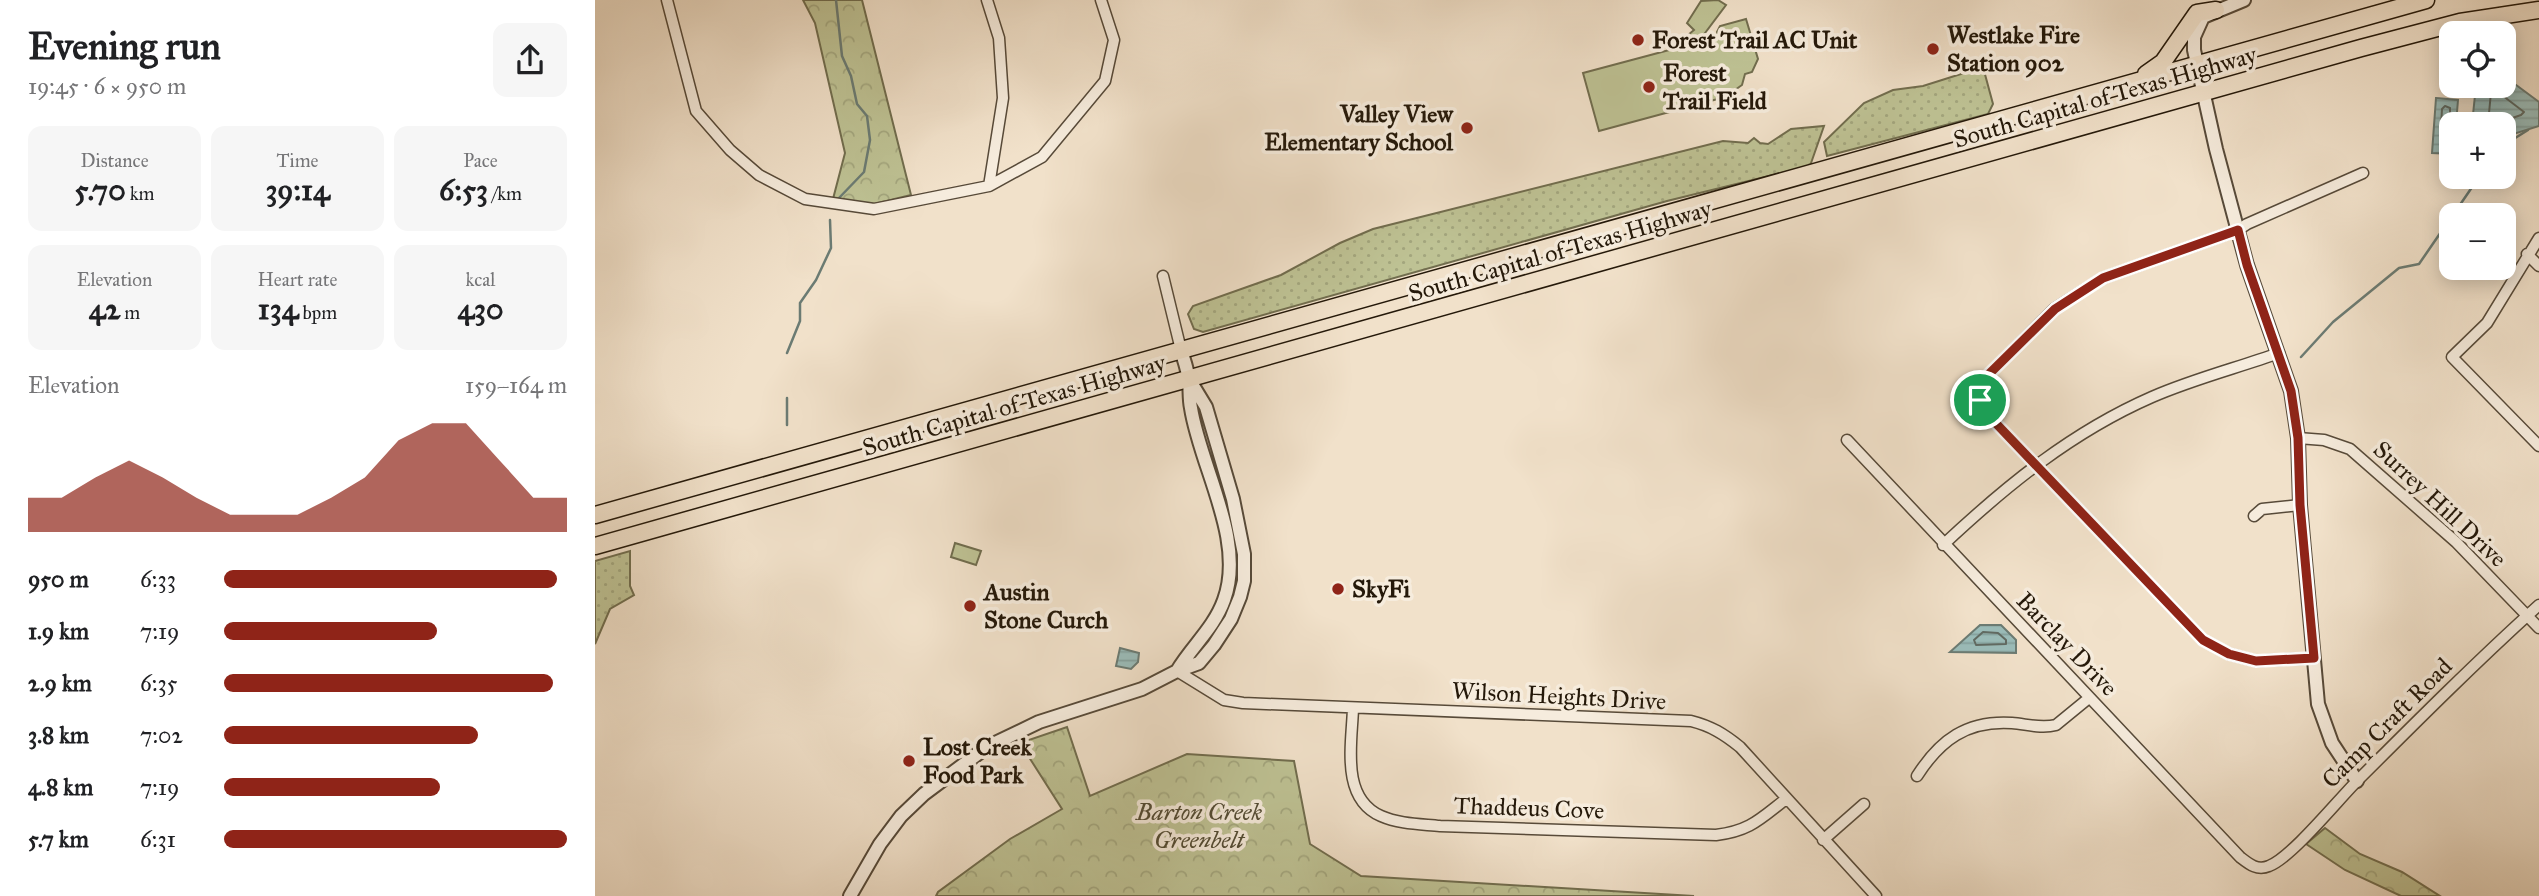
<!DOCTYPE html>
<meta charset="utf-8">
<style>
:root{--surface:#fff;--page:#f6f6f6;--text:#202124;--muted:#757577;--accent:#8f2418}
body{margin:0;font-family:"IM FELL Great Primer",serif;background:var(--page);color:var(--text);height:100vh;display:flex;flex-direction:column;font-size:26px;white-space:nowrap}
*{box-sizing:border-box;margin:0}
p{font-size:23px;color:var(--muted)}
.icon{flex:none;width:38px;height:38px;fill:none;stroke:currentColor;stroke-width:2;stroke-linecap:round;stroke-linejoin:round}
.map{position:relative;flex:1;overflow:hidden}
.panel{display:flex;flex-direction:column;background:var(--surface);width:595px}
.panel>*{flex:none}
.buttons{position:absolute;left:1844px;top:21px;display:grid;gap:14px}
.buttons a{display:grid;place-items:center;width:77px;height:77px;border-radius:14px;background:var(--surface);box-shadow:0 4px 18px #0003;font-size:35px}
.pin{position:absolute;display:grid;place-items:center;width:60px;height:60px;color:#fff;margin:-30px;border:4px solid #fff;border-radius:50%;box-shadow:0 2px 7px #0007}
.round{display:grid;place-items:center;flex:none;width:74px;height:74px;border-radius:14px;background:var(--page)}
.overview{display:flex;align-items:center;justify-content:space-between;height:119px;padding:0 28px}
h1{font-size:38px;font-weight:800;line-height:52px}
.metrics{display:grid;grid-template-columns:repeat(3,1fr);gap:10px;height:119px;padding:7px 28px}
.metrics div{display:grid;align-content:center;border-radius:14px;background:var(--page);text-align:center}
.metrics b{font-size:30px;font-weight:800}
.metrics small{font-size:19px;font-weight:400}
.metrics p{font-size:19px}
.chart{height:196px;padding:14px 28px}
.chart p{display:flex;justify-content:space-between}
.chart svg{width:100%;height:126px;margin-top:7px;fill:var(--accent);opacity:.7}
ul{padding:0 28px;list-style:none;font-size:23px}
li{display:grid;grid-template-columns:112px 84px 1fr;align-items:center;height:52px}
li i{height:18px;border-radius:9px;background:var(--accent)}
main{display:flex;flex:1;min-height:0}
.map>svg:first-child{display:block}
</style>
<main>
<section class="panel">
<div class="overview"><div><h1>Evening run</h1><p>19:45 · 6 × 950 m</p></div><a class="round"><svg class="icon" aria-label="share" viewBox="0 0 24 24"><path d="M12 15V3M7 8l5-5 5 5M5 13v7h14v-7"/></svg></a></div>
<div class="metrics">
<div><p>Distance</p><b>5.70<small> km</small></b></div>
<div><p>Time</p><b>39:14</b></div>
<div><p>Pace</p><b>6:53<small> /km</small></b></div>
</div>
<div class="metrics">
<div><p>Elevation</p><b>42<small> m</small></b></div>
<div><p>Heart rate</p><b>134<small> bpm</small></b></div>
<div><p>kcal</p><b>430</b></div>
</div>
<div class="chart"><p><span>Elevation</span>159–164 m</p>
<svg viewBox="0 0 160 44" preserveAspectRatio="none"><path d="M0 44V32L10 32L20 25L30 19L40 25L50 32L60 38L70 38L80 38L90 32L100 25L110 12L120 6L130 6L140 19L150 32L160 32V44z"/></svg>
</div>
<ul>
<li><b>950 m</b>6:33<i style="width:97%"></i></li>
<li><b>1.9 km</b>7:19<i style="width:62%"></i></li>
<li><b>2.9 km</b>6:35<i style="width:96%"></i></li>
<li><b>3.8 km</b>7:02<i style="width:74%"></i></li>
<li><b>4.8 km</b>7:19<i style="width:63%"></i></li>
<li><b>5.7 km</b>6:31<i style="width:100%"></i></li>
</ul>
</section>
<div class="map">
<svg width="1944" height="896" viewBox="0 0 1944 896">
<defs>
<pattern id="grass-dots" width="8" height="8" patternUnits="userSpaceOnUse" patternTransform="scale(1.75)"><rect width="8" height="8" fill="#bec294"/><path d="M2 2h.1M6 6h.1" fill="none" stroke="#a3a67e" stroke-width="1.8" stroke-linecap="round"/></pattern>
<pattern id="forest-crowns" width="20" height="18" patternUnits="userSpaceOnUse" patternTransform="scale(1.75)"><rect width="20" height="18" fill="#bec294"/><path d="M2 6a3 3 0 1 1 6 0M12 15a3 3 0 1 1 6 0" fill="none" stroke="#a3a67e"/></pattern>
<pattern id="water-rules" width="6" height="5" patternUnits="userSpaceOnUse" patternTransform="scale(1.75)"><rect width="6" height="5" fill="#9bbdba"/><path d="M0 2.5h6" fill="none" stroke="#85a29f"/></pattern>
</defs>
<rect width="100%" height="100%" fill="#f1e1ca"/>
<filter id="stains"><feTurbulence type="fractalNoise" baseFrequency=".00286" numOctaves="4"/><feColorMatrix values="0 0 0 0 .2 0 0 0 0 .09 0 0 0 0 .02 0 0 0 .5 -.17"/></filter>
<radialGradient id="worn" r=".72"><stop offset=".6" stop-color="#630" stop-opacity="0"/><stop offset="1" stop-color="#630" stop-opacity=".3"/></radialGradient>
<!-- grass -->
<path fill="url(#grass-dots)" stroke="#716d4e" stroke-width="2" d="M 1388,67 L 1398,104 L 1393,114 L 1232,156 L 1229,142 L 1269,103 L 1298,90 L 1328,86 Z
M 1229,126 L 1215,166 L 1072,201 L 608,332 L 599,329 L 593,314 L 598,306 L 686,275 L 745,243 L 778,229 L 1128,141 L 1153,143 L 1159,138 L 1165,143 L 1173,144 L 1196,129 Z
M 35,551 L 35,586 L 39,595 L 15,609 L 0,644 L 0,561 Z"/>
<!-- forest -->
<path fill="url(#forest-crowns)" stroke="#716d4e" stroke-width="2" d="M 208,0 L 267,0 L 316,195 L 279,204 L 238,199 L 250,153 L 220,23 Z
M 472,727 L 495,796 L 592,754 L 699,761 L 715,844 L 766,876 L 1099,896 L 341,896 L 343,892 L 415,839 L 467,809 L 425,743 Z
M 1730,828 L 1765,854 L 1807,872 L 1845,896 L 1806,896 L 1750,870 L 1711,844 Z"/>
<!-- park -->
<path fill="#bec294" stroke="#716d4e" stroke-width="2" d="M 1123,0 L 1131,5 L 1104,41 L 1095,41 L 1093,35 L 1099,30 L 1092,23 L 1106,1 Z
M 1151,19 L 1163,59 L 1157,72 L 1150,74 L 1147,85 L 1130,97 L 1119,100 L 1004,131 L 988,73 L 1123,37 L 1122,32 L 1125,26 Z
M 360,543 L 386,551 L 381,565 L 356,557 Z"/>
<!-- water -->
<path fill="url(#water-rules)" stroke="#6b7b73" stroke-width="2" d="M 1909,76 L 1944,102 L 1944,126 L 1909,137 L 1909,124 L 1877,124 L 1881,86 L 1909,86 Z
M 1841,98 L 1863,100 L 1861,124 L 1857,124 L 1857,154 L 1837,153 Z
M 1385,625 L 1406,625 L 1421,640 L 1421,653 L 1355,652 Z
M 525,648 L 544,653 L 543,662 L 536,669 L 521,666 Z"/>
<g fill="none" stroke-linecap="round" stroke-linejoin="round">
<!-- shore -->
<path stroke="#606a62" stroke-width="2" d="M 1893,124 L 1896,92 L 1899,89 L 1929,112 L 1926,115 L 1900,124
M 1857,128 L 1855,123 L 1855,108 L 1850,106 L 1847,109 L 1845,144 L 1847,146 L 1857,147
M 1388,632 L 1403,633 L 1411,640 L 1411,644 L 1381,645 L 1379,640 Z"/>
<!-- stream -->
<path stroke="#6b7b73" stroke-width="2.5" d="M 241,0 L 247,56 L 256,76 L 262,104 L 272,116 L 275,140 L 269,172 L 243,199
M 1909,145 L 1933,130
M 1858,215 L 1884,177
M 192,353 L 205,321 L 205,303 L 221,280 L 236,248 L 235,220
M 1706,357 L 1738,322 L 1804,268 L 1824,264 L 1857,216
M 192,425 L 192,398"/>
<!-- minor casing -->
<g stroke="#574a39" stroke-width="13">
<path id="minor" d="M 72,0 L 101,111 L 135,150 L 164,175 L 210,199 L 279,209 L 394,186
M 392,0 L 404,38 L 408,98 L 394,186 L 447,157 L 510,81 L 519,40 L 506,0
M 1944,238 L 1892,323 L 1857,357 L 1944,446
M 1932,254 L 1944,266
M 568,276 L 586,350
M 1703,438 L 1729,440 L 1755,449 L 1861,542 L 1944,628
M 1252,440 L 1645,857 C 1654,864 1662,871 1674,866 C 1696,858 1743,800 1762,781 C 1822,721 1882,661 1944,605
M 1659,516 L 1667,509 L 1705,505
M 1348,545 C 1412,485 1477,432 1557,397 C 1598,379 1642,368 1684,353
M 1719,658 L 1661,661 L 1634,654 L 1608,640 L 1393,415 L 1384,398 L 1394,374 L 1459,309 L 1508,278 L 1643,230 L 1652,224 L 1768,173
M 582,671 L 629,700 L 648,703 L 1096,721 C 1116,726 1129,734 1145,747 L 1281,896
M 758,708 C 757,743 745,798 786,816 C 804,824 826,824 845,826 L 1121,835 C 1155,831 1165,819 1191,799
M 1322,776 C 1345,740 1372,720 1417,723 C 1431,724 1446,729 1461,725 L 1494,698
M 1228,840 L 1269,804"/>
</g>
<!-- tertiary casing -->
<g stroke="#574a39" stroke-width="16">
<path id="tertiary" d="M 1649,0 L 1608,17 L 1599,37 L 1599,50 L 1621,149 L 1652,265 L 1696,391 L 1703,438 L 1705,505 L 1723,704 L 1737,743 L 1762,781
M 582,671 C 597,646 619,628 629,600 C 651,540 605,467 596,408 C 594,399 595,390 594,381 C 593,371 589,360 586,350
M 255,896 L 285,844 L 306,816 L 329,794 L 392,747 L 444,722 L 547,689 L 582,671 L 604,663 L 619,645 L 636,619 L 645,597 L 649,581 L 649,554 L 638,499 L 611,407 L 594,379"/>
</g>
<!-- trunk casing -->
<g stroke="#241809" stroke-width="19">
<path id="trunk" d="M 1551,74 L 1568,62 L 1602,13 L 1621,10
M 0,515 L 1831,0
M 0,546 L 1766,48 L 1865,22 L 1944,10"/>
</g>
<!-- minor -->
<use href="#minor" stroke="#f6ecdd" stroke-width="10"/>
<!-- tertiary -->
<use href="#tertiary" stroke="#f6ecdd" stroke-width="12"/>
<!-- trunk -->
<use href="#trunk" stroke="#f1e1ca" stroke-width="16"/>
</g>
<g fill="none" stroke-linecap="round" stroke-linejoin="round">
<!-- route casing -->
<g stroke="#fff" stroke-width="14">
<path id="route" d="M 1643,230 L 1652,265 L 1696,391 L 1703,438 L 1705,505 L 1719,658 L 1661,661 L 1634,654 L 1608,640 L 1393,415 L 1384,398 L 1394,374 L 1460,309 L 1508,278 Z"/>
</g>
<!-- route -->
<use href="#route" stroke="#8f2418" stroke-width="9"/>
</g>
<!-- markers -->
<g fill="#8f2418" stroke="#f6ecdd" stroke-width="2.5">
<circle cx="1043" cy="40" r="7"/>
<circle cx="1338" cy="49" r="7"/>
<circle cx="1054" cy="87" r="7"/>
<circle cx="872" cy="128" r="7"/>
<circle cx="743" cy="589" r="7"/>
<circle cx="375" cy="606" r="7"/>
<circle cx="314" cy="761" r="7"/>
</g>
<g text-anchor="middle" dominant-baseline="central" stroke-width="7" stroke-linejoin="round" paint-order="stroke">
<!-- poi labels -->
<g font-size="24" font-weight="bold" fill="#241809" stroke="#f6ecdd" text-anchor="start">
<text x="1352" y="35">Westlake Fire<tspan x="1352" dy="28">Station 902</tspan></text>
<text x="1057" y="40">Forest Trail AC Unit</text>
<text x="1068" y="73">Forest<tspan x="1068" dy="28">Trail Field</tspan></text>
<text x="858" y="114" text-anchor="end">Valley View<tspan x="858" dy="28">Elementary School</tspan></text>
<text x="757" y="589">SkyFi</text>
<text x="389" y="592">Austin<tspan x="389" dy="28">Stone Curch</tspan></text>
<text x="328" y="747">Lost Creek<tspan x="328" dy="28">Food Park</tspan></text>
</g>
<!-- street labels -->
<g font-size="24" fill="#241809" stroke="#f6ecdd">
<text transform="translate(1510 97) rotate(-16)">South Capital of Texas Highway</text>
<text transform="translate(965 251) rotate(-16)">South Capital of Texas Highway</text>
<text transform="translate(419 405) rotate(-16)">South Capital of Texas Highway</text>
<text transform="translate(1845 504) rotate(43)">Surrey Hill Drive</text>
<text transform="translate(1472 644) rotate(46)">Barclay Drive</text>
<text transform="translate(964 696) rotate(3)">Wilson Heights Drive</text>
<text transform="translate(1792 723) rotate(-45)">Camp Craft Road</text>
<text transform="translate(934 808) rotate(2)">Thaddeus Cove</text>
</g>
<!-- park labels -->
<g font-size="24" font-style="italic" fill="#524b33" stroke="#f6ecdd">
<text x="604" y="812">Barton Creek<tspan x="604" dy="28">Greenbelt</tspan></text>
</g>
</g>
<rect width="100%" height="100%" filter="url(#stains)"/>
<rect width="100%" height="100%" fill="url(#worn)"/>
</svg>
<div class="buttons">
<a><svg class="icon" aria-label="locate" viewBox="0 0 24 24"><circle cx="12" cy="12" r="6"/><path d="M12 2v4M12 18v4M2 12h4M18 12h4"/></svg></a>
<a>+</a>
<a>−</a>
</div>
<div class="pin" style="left:1385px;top:400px;background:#1e9e55"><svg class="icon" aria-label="arrive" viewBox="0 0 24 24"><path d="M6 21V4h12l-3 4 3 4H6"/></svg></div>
</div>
</main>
